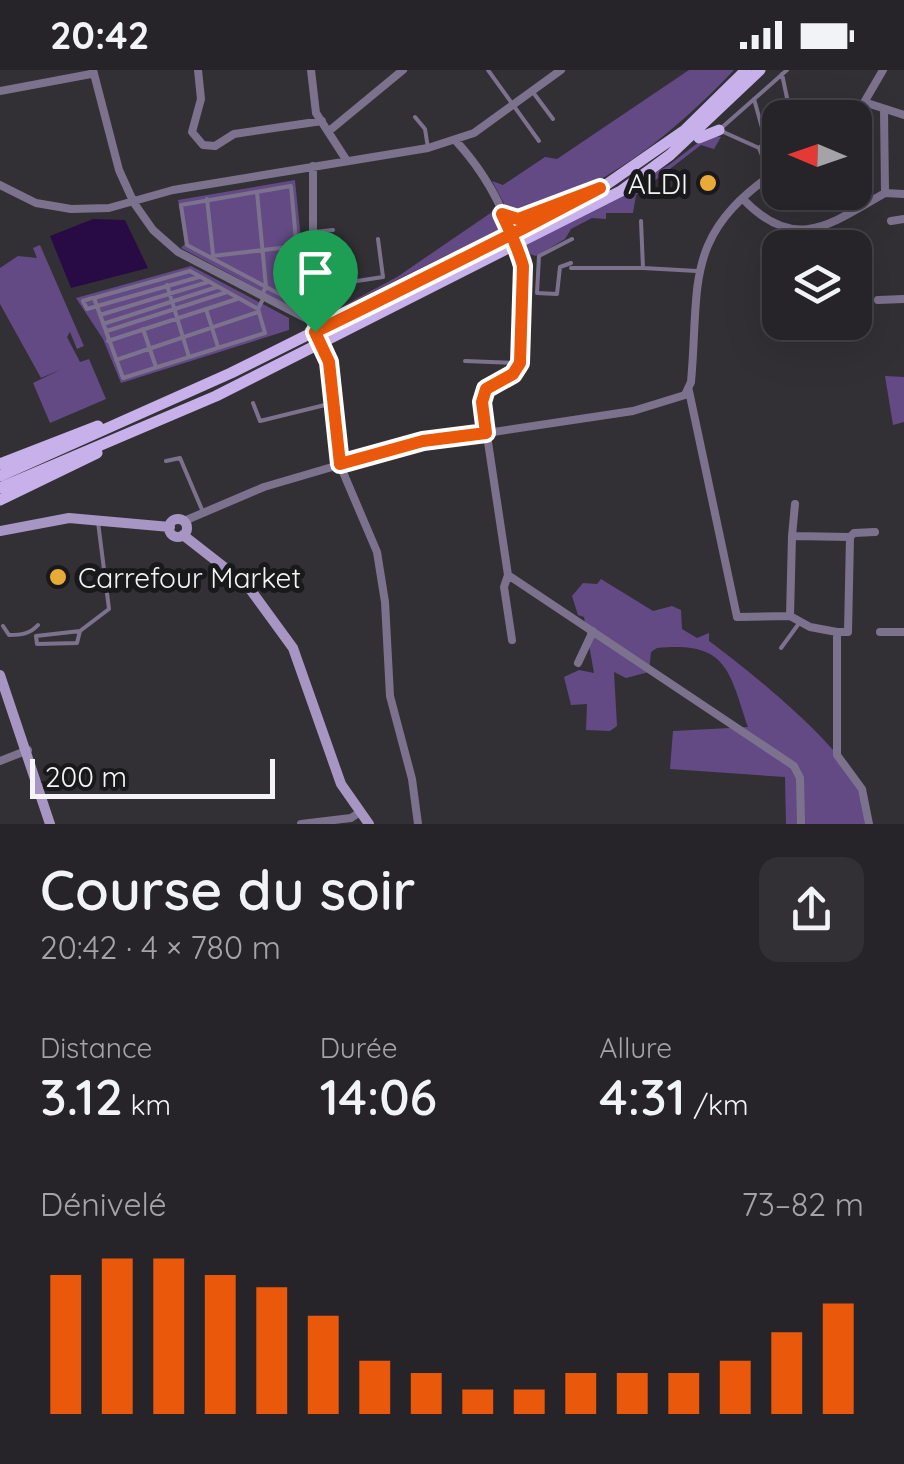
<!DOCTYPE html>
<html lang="fr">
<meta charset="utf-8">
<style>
:root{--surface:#262428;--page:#323034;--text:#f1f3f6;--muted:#a4a4a8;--line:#424145;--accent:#ea580c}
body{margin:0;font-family:Quicksand,sans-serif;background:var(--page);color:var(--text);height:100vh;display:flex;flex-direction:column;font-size:38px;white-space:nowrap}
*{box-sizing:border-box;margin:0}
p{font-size:32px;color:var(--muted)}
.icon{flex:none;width:55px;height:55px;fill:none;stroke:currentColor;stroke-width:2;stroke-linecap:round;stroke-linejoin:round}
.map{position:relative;height:754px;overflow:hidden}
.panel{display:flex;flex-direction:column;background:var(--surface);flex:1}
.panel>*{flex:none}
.needle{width:65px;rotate:272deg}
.controls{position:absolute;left:762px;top:30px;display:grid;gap:20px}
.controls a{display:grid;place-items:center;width:110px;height:110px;border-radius:20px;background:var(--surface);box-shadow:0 10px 40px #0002,0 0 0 2px var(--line);font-size:50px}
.scale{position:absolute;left:30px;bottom:25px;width:245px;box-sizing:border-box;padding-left:10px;border:5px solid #f4f3f6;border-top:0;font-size:28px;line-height:35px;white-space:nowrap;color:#f4f3f6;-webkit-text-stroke:8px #19191b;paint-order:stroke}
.pin{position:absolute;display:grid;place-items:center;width:85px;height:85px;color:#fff;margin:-102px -42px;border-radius:50% 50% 50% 0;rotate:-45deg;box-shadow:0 0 10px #0007}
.pin .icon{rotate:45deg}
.round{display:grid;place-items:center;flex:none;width:105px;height:105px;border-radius:20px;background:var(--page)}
.summary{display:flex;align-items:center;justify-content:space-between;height:170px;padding:0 40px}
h1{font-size:55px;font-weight:600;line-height:75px}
.stats{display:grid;grid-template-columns:repeat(3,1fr);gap:15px;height:170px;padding:10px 40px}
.stats div{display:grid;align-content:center}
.stats b{font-size:50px;font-weight:600}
.stats small{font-size:28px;font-weight:400}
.stats p{font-size:28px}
.chart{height:280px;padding:20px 40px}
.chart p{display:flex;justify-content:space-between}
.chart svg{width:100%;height:180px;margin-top:10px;stroke:var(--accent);stroke-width:6}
.status{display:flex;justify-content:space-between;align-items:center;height:70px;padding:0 50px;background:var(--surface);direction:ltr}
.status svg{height:28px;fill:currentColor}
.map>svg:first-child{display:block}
</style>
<div class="status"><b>20:42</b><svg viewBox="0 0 49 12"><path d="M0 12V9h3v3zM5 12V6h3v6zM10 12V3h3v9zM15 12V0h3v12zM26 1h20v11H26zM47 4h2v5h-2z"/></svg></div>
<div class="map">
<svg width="904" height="754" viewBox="0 0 904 754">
<rect width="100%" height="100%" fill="#323035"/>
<!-- green -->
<path fill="#634a85" d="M 689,0 L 734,0 C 670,67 605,119 515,146 L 508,141 L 492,111 L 503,115 L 545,87 L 557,89 Z
M 708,65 L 721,67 L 714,79 L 701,75 L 636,125 L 633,143 L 606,143 L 606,149 L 592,148 L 571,159 L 565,169 L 536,186 L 530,184 L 526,175 L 669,95 Z
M 295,110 L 308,240 L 303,243 L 181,178 L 185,174 L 178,130 Z
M 495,140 L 504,157 L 330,243 L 397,207 Z
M 40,175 L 84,276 L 77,279 L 70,262 L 67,267 L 80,292 L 89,289 L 106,329 L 50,353 L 33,313 L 62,299 L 41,308 L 0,234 L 0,198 L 18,186 L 37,188 L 33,178 Z
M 191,196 L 289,248 L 289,260 L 121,313 L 103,269 L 76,228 Z
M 885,306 L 904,307 L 904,352 L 893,355 Z
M 601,509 L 653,541 L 672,536 L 681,540 L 682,559 L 697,568 L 709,563 L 709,571 C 747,599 848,679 861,723 C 864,733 864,744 865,754 L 786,754 L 785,707 L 670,699 L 673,661 L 748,657 C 729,599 726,571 657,578 L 651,582 L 649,602 L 626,608 L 614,602 L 617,656 L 610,661 L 586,660 L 587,634 L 571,635 L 564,607 L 579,600 L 594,603 L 584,547 L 578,545 L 572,526 L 583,513 L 597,514 Z"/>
<!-- water -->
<path fill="#280b44" d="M 93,149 L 125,150 L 148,198 L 71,218 L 50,166 Z"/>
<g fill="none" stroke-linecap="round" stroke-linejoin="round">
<!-- lane -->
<path stroke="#7d728e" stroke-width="4" d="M 488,0 L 539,71
M 782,4 L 787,28
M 532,21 L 553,49
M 754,29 L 766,72
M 415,47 L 425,59 L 428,78
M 759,78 L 766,72 L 780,72
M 770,105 L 759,78 L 719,60 L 787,0
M 291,116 L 302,236 L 187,175 L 181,135 Z
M 257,122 L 266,217 L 261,226
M 207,129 L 213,184
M 641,151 L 643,198 L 697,201
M 313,162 L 333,160
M 213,186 L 297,176
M 571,193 L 560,197 L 557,224 L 537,223 L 539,186 L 572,169
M 571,198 L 641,198
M 317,201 L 342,198 L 344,213 L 383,207 L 378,169
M 167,215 L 189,287
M 92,228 L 83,231 L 87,239 L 199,207
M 206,239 L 218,277
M 258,239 L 190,201 L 94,228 L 123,308 L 265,263 L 258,239 L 264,227
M 100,245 L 208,212
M 103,254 L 217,217
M 143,259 L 156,297
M 107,261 L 227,222
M 108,271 L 237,229
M 116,290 L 258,242
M 465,291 L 520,293
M 253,333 L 260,351 L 333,333
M 166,391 L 180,388 L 203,442
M 3,556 L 9,565 C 21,565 30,564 38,555
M 80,561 L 109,539 L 98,452
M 80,561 L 77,573 L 37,574 L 36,566 Z
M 781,578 L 800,552"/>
<!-- street -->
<path stroke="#7d728e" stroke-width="8" d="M 93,0 L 119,100 L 134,133 L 153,160 L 178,182 L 309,250 L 329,292 L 337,388 L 377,482 L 385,532 L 390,626 L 412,709 L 418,754
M 198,0 L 201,29 L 192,62 L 203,75 L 215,76 L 234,64 L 322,51
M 311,0 L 316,43 L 347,91
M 0,21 L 91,4
M 867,33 L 904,45
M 855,48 L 883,0
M 329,61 L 403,0
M 456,71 C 511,131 536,214 521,293 L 513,304 L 486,319 L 482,332 L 508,505 L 794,696 L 800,708 L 801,754
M 0,115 L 36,133 L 71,139 L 109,138 L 173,120 L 428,78 L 474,63 L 561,0
M 885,123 L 904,124
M 744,130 C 796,184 832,153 885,123 L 884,40
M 891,151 L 904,149
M 803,162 L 804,178
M 780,192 L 780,197
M 878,230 L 904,229
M 309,250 L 321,232 L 313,172 L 313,96
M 689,321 L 737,547 L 790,546 L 810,557 L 837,562 L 837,685 L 862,719 L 869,754
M 184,451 L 264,417 L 407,375 L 633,341 L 685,325 L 691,312 C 700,212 682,164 780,99
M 792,466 L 795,434
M 850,467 L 854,463 L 875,462
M 508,505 L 504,517 L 512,570
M 790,546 L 792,466 L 850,467 L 848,562 L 837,562
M 880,562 L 904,562
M 578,593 L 593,561
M 0,691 L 28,680
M 301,754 L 351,748 L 360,742"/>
<!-- secondary -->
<path stroke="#a796c3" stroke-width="10" d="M169 458a9 9 0 1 1 18 0a9 9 0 1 1-18 0Z
M 0,461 L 69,448 L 170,457
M 183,465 L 247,515 L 293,578 L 341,714 L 369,754
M 0,605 L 50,754"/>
<!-- primary -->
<path stroke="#c8b1eb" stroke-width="11" d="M 699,68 L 719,60
M 502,144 L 518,149 L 558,132
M 0,394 L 98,356
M 0,406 L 231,303 L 600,119 L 685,60 L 746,0
M 0,418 L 216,326 L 621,121 L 670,85 L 760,0
M 0,430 L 97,383"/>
</g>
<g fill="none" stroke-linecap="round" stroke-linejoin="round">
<!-- route casing -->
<g stroke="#fff" stroke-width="20">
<path id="route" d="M 315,262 L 329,292 L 340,394 L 423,371 L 486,363 L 482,332 L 486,319 L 513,304 L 520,293 L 523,196 C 518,178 510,161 502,144 L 518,149 L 600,118 L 524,158 C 458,191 393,224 327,256 L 315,262"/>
</g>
<!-- route -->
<use href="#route" stroke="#ea580c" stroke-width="12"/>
</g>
<!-- markers -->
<g fill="#e9ab37" stroke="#19191b" stroke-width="4">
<circle cx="708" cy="113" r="10"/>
<circle cx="58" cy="507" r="10"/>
</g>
<g text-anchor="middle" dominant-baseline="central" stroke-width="10" stroke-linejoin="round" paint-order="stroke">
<!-- poi labels -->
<g font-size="28" fill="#f4f3f6" stroke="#19191b" text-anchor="end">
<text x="688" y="113">ALDI</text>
<text x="78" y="507" text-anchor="start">Carrefour Market</text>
</g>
</g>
</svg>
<div class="controls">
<a><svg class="needle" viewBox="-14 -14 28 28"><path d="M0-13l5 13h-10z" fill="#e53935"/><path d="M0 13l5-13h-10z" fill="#a4a4a8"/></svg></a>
<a><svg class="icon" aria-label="layers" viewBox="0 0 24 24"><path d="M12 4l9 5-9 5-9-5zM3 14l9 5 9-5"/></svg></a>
</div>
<div class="scale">200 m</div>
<div class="pin" style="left:315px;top:262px;background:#1e9e55"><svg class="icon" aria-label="arrive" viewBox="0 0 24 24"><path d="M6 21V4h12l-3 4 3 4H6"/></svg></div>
</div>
<section class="panel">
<div class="summary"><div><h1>Course du soir</h1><p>20:42 · 4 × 780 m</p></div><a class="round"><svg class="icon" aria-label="share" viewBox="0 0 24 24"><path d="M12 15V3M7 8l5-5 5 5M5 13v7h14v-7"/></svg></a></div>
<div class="stats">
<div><p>Distance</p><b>3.12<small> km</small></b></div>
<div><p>Durée</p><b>14:06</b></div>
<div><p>Allure</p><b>4:31<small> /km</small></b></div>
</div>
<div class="chart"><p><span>Dénivelé</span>73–82 m</p>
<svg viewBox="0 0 160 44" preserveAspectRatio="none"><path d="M5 44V10M15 44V6M25 44V6M35 44V10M45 44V13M55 44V20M65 44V31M75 44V34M85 44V38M95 44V38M105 44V34M115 44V34M125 44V34M135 44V31M145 44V24M155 44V17"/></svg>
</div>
</section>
